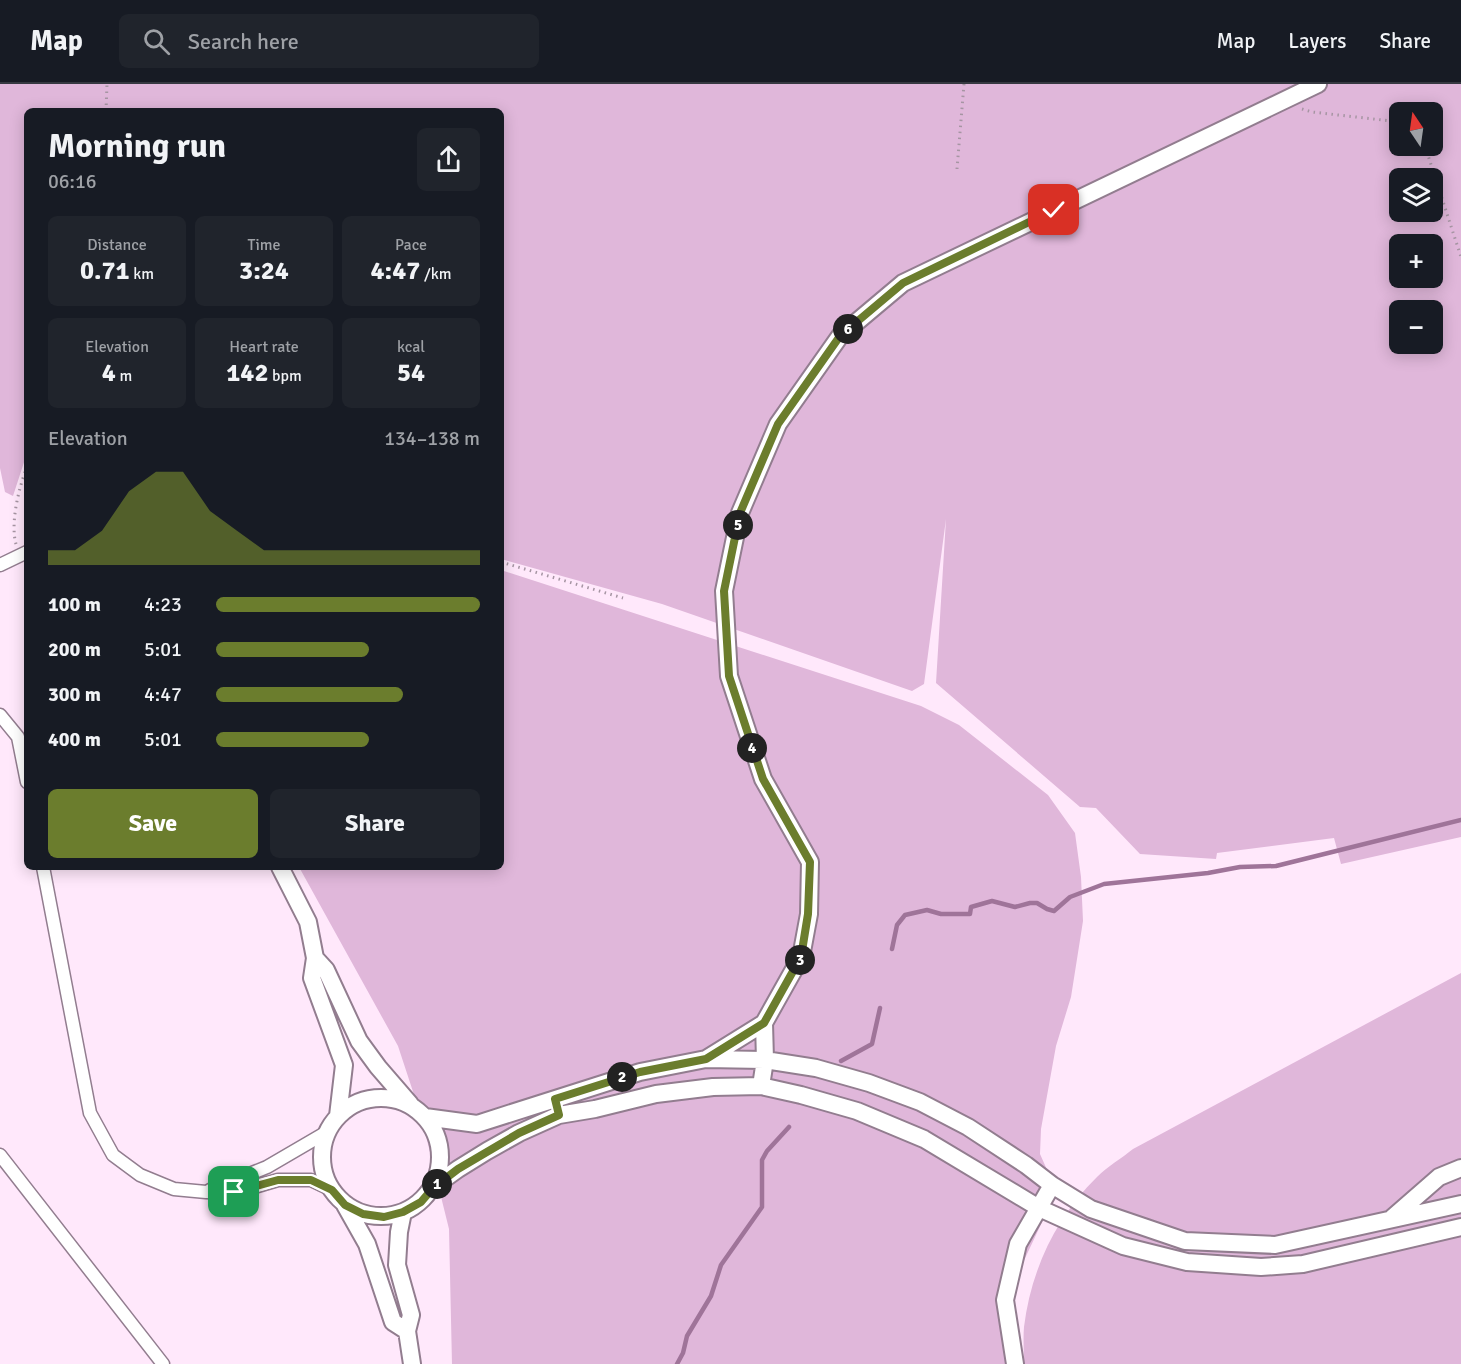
<!DOCTYPE html>
<meta charset="utf-8">
<style>
:root{--surface:#171b24;--page:#20242c;--text:#f1f3f6;--muted:#9ea1a6;--line:#363941;--accent:#6b7d2d}
body{margin:0;font-family:Signika,sans-serif;background:var(--page);color:var(--text);height:100vh;display:flex;flex-direction:column;font-size:22px;white-space:nowrap}
*{box-sizing:border-box;margin:0}
p{font-size:20px;color:var(--muted)}
.icon{flex:none;width:33px;height:33px;fill:none;stroke:currentColor;stroke-width:2;stroke-linecap:round;stroke-linejoin:round}
.map{position:relative;flex:1;overflow:hidden}
.sheet{position:absolute;left:24px;top:24px;width:480px;height:762px;display:flex;flex-direction:column;background:var(--surface);border-radius:9px;box-shadow:0 3px 15px #0003}
.sheet>*{flex:none}
.needle{width:39px;rotate:347deg}
.controls{position:absolute;left:1389px;top:18px;display:grid;gap:12px}
.controls a{display:grid;place-items:center;width:54px;height:54px;border-radius:9px;background:var(--surface);box-shadow:0 3px 15px #0003;font-size:30px}
.pin{position:absolute;display:grid;place-items:center;width:51px;height:51px;color:#fff;margin:-26px;border-radius:12px;box-shadow:0 3px 9px #0006}
.km{position:absolute;width:30px;height:30px;margin:-15px;border-radius:50%;background:#222;color:#fff;font-size:16px;line-height:30px;text-align:center}
.round{display:grid;place-items:center;flex:none;width:63px;height:63px;border-radius:9px;background:var(--page)}
.overview{display:flex;align-items:center;justify-content:space-between;height:102px;padding:0 24px}
h1{font-size:33px;font-weight:700;line-height:45px}
.figures{display:grid;grid-template-columns:repeat(3,1fr);gap:9px;height:102px;padding:6px 24px}
.figures div{display:grid;align-content:center;border-radius:9px;background:var(--page);text-align:center}
.figures b{font-size:26px;font-weight:700}
.figures small{font-size:16px;font-weight:400}
.figures p{font-size:16px}
.chart{height:168px;padding:12px 24px}
.chart p{display:flex;justify-content:space-between}
.chart svg{width:100%;height:108px;margin-top:6px;fill:var(--accent);opacity:.7}
.primary-button{display:flex;gap:12px;margin-top:auto;padding:12px 24px}
.primary-button a{flex:1;height:69px;border-radius:9px;background:var(--accent);color:#fff;font-size:24px;font-weight:700;line-height:69px;text-align:center}
.primary-button a+a{background:var(--page);color:var(--text)}
ul{padding:0 24px;list-style:none;font-size:20px}
li{display:grid;grid-template-columns:96px 72px 1fr;align-items:center;height:45px}
li i{height:15px;border-radius:8px;background:var(--accent)}
header{display:flex;align-items:center;gap:36px;box-sizing:border-box;height:84px;padding:0 30px;background:var(--surface);border-bottom:2px solid var(--line)}
header strong{font-size:28px}
nav{display:flex;gap:33px;margin-inline-start:auto;font-size:21px}
.search{width:420px;height:54px;background:var(--page);display:flex;align-items:center;gap:15px;box-sizing:border-box;padding:0 21px;border-radius:9px;color:var(--muted);font-size:22px}
.map>svg:first-child{display:block}
</style>
<header>
<strong>Map</strong>
<div class="search"><svg class="icon" aria-label="search" viewBox="0 0 24 24"><circle cx="10" cy="10" r="6"/><path d="M15 15l6 6"/></svg>Search here</div>
<nav><a>Map</a><a>Layers</a><a>Share</a></nav>
</header>
<div class="map">
<svg width="1461" height="1280" viewBox="0 0 1461 1280">
<rect width="100%" height="100%" fill="#ffe8fb"/>
<!-- green -->
<path fill="#e0b7da" fill-rule="evenodd" d="M 0,0 L 1461,0 L 1461,753 L 1341,780 L 1334,754 L 1217,769 L 1216,775 L 1140,770 L 1096,724 L 1080,723 L 936,599 L 946,435 L 924,600 L 912,607 L 662,520 L 501,475 L 501,27 L 27,27 L 27,369 L 13,412 L 5,408 L 0,384 ZM 1400,28 L 1432,28 L 1432,62 L 1400,62 ZM 1400,94 L 1432,94 L 1432,128 L 1400,128 ZM 1400,160 L 1432,160 L 1432,194 L 1400,194 ZM 1400,226 L 1432,226 L 1432,260 L 1400,260 Z
M 501,486 L 921,622 L 959,641 L 1048,711 L 1075,749 L 1081,793 L 1083,837 L 1071,913 L 1056,962 L 1041,1045 L 1040,1070 L 1048,1088 L 1052,1117 L 1019,1187 L 1011,1222 L 1008,1280 L 452,1280 L 449,1145 L 421,1032 L 398,962 L 299,783 L 501,783 Z
M 1461,889 L 1461,1280 L 1024,1280 C 1024,1268 1023,1255 1024,1243 C 1031,1186 1056,1133 1097,1093 C 1108,1082 1122,1074 1133,1065 Z"/>
<g fill="none" stroke-linecap="round" stroke-linejoin="round">
<!-- stream -->
<path stroke="#9f7499" stroke-width="4.5" d="M 892,865 L 897,841 L 905,831 L 927,826 L 941,830 L 970,830 L 971,823 L 992,817 L 1015,823 L 1030,819 L 1037,819 L 1047,825 L 1054,827 L 1070,813 L 1104,800 L 1208,789 L 1240,783 L 1276,782 L 1461,736
M 841,977 L 872,960 L 880,924
M 677,1280 L 683,1269 L 687,1252 L 711,1212 L 721,1181 L 762,1123 L 762,1076 L 767,1067 L 789,1043"/>
<!-- street casing -->
<g stroke="#927d8f" stroke-width="15">
<path id="street" d="M 0,481 L 27,468
M 0,631 L 18,653 L 27,698
M 43,783 L 90,1029 L 113,1071 L 140,1091 L 174,1105 L 206,1108 L 234,1109 L 278,1096 L 311,1096 L 332,1106
M 0,1071 L 163,1280
M 210,1106 L 267,1083 L 327,1048"/>
</g>
<!-- secondary casing -->
<g stroke="#927d8f" stroke-width="20">
<path id="secondary" d="M 280,783 L 308,838 L 315,874 L 312,894 L 344,981 L 338,1032
M 315,874 L 326,886 L 359,957 L 378,983 L 410,1020
M 706,975 L 765,976 L 816,984 L 869,999 L 920,1018 L 968,1043 L 1026,1081 L 1052,1101 L 1091,1125 L 1185,1157 L 1275,1161 L 1461,1120
M 761,1002 L 765,976 L 764,939
M322 1073a59 59 0 1 1 118 0a59 59 0 1 1-118 0Z
M 425,1033 L 477,1040 L 640,988 L 706,975 L 764,939 L 801,873 L 809,830 L 810,778 L 763,695 L 729,592 L 724,507 L 740,429 L 778,340 L 840,252 L 903,199 L 1318,0
M 433,1103 L 458,1085 L 487,1067 L 519,1049 L 559,1031 L 595,1025 L 656,1010 L 713,1003 L 761,1002 L 801,1011 L 857,1027 L 924,1055 L 1039,1124 L 1123,1162 L 1187,1178 L 1261,1183 L 1303,1180 L 1461,1143
M 345,1121 L 367,1160 L 393,1238 L 407,1247
M 403,1128 L 399,1148 L 397,1181 L 411,1231 L 407,1247 L 412,1280
M 1392,1134 L 1439,1093 L 1461,1084
M 1015,1280 L 1005,1216 L 1018,1160 L 1052,1101"/>
</g>
<!-- path -->
<path stroke="#a695a3" stroke-width="3" stroke-dasharray="1.5 4.5" stroke-linecap="butt" d="M 1302,25 L 1312,28 L 1400,38
M 106,27 L 107,0
M 1425,62 L 1461,173
M 957,85 L 964,0
M 16,460 C 10,439 19,403 27,383
M 501,478 L 623,514"/>
<!-- street -->
<use href="#street" stroke="#fff" stroke-width="12"/>
<!-- secondary -->
<use href="#secondary" stroke="#fff" stroke-width="16"/>
</g>
<g fill="none" stroke-linecap="round" stroke-linejoin="round">
<!-- route casing -->
<g stroke="#fff" stroke-width="12">
<path id="route" d="M 234,1108 L 278,1096 L 311,1096 L 332,1106 L 345,1121 L 363,1130 L 384,1133 L 403,1128 L 421,1118 L 433,1104 L 458,1085 L 519,1049 L 559,1031 L 555,1015 L 640,988 L 706,975 L 764,939 L 801,873 L 808,830 L 810,778 L 763,695 L 729,592 L 724,507 L 740,429 L 778,340 L 840,252 L 903,199 L 1054,126"/>
</g>
<!-- route -->
<use href="#route" stroke="#6b7d2d" stroke-width="8"/>
</g>
</svg>
<div class="controls">
<a><svg class="needle" viewBox="-14 -14 28 28"><path d="M0-13l5 13h-10z" fill="#e53935"/><path d="M0 13l5-13h-10z" fill="#9ea1a6"/></svg></a>
<a><svg class="icon" aria-label="layers" viewBox="0 0 24 24"><path d="M12 4l9 5-9 5-9-5zM3 14l9 5 9-5"/></svg></a>
<a>+</a>
<a>−</a>
</div>
<div class="pin" style="left:234px;top:1108px;background:#1e9e55"><svg class="icon" aria-label="arrive" viewBox="0 0 24 24"><path d="M6 21V4h12l-3 4 3 4H6"/></svg></div>
<div class="pin" style="left:1054px;top:126px;background:#d93025"><svg class="icon" aria-label="check" viewBox="0 0 24 24"><path d="M5 12l5 5 9-10"/></svg></div>
<b class="km" style="left:437px;top:1100px">1</b>
<b class="km" style="left:622px;top:993px">2</b>
<b class="km" style="left:800px;top:876px">3</b>
<b class="km" style="left:752px;top:664px">4</b>
<b class="km" style="left:738px;top:441px">5</b>
<b class="km" style="left:848px;top:245px">6</b>
<section class="sheet">
<div class="overview"><div><h1>Morning run</h1><p>06:16</p></div><a class="round"><svg class="icon" aria-label="share" viewBox="0 0 24 24"><path d="M12 15V3M7 8l5-5 5 5M5 13v7h14v-7"/></svg></a></div>
<div class="figures">
<div><p>Distance</p><b>0.71<small> km</small></b></div>
<div><p>Time</p><b>3:24</b></div>
<div><p>Pace</p><b>4:47<small> /km</small></b></div>
</div>
<div class="figures">
<div><p>Elevation</p><b>4<small> m</small></b></div>
<div><p>Heart rate</p><b>142<small> bpm</small></b></div>
<div><p>kcal</p><b>54</b></div>
</div>
<div class="chart"><p><span>Elevation</span>134–138 m</p>
<svg viewBox="0 0 160 44" preserveAspectRatio="none"><path d="M0 44V38L10 38L20 30L30 14L40 6L50 6L60 22L70 30L80 38L90 38L100 38L110 38L120 38L130 38L140 38L150 38L160 38V44z"/></svg>
</div>
<ul>
<li><b>100 m</b>4:23<i style="width:100%"></i></li>
<li><b>200 m</b>5:01<i style="width:58%"></i></li>
<li><b>300 m</b>4:47<i style="width:71%"></i></li>
<li><b>400 m</b>5:01<i style="width:58%"></i></li>
</ul>
<div class="primary-button"><a>Save</a><a>Share</a></div>
</section>
</div>
